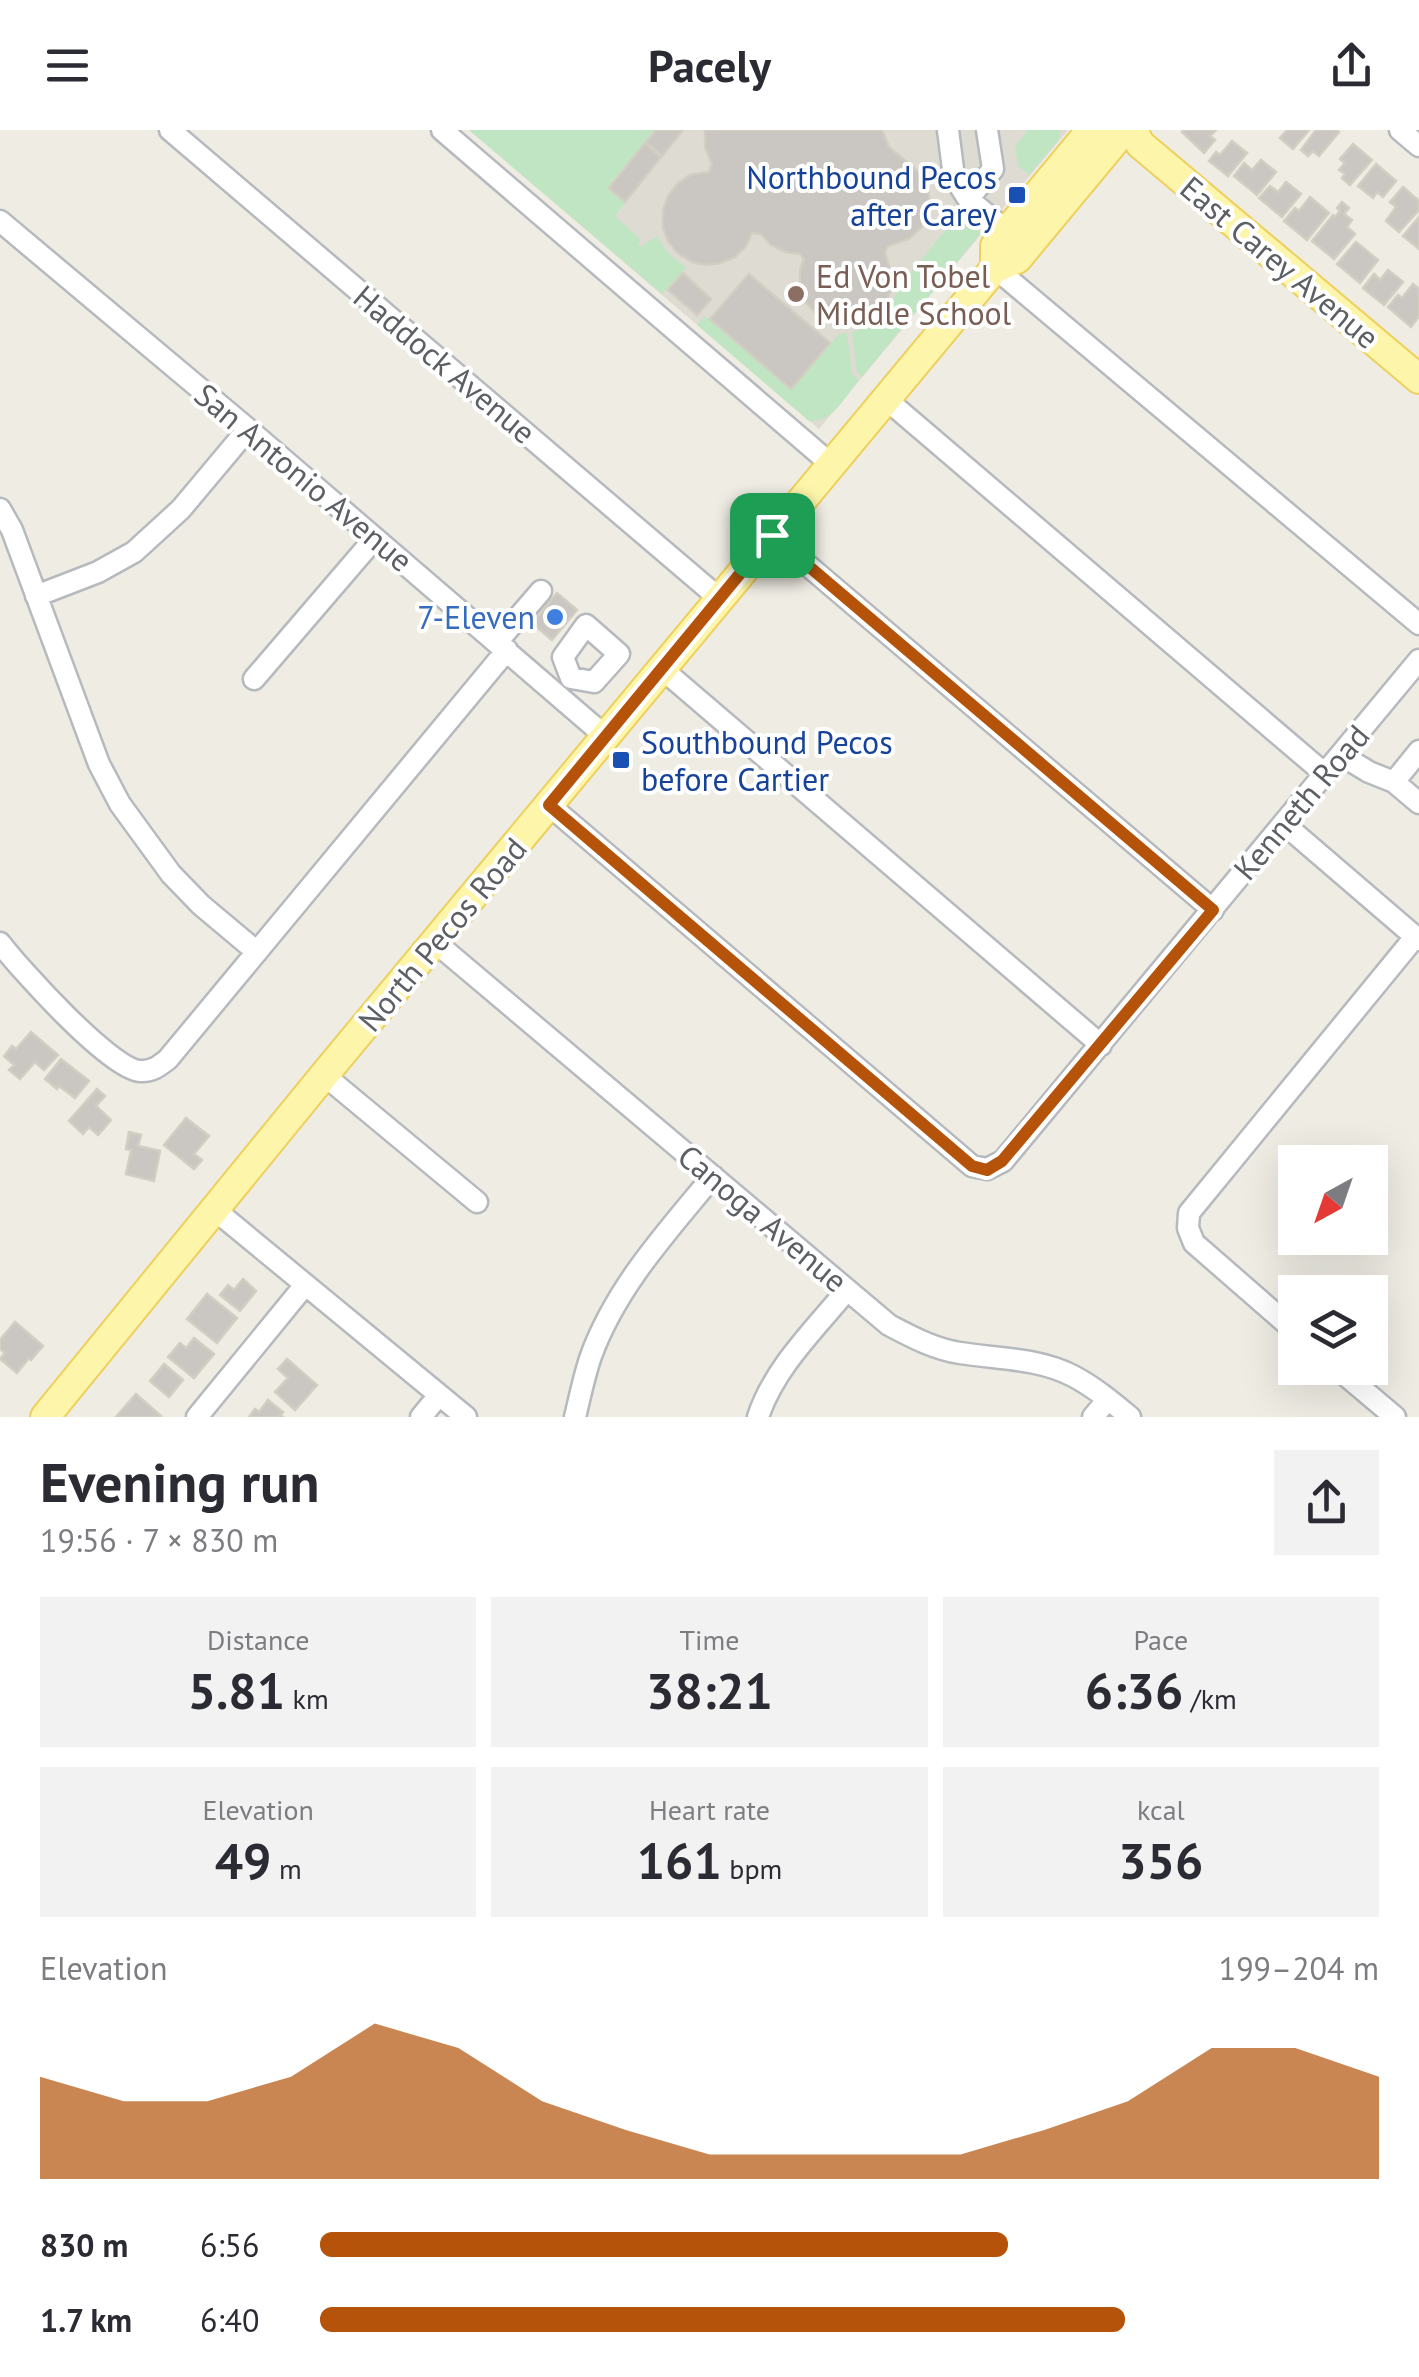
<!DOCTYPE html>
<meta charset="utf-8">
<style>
:root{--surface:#fff;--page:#f2f2f3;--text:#2b2b33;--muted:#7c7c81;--accent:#b45309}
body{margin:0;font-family:"PT Sans",sans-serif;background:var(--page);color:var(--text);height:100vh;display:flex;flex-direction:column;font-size:38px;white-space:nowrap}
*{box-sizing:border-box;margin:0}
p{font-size:32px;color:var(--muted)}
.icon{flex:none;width:55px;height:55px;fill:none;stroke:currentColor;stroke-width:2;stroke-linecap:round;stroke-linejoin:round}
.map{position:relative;height:1287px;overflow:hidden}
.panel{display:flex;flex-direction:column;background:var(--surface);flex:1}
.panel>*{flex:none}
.needle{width:65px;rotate:220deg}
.buttons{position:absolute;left:1278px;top:1015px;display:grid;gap:20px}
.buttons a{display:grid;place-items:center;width:110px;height:110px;border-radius:0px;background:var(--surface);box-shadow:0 10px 40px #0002;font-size:50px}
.pin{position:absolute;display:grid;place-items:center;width:85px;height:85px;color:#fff;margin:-42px;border-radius:20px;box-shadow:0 5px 15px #0006}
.round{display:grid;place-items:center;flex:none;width:105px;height:105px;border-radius:0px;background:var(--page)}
.summary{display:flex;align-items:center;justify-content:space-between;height:170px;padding:0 40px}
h1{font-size:55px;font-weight:700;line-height:75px}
.figures{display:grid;grid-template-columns:repeat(3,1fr);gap:15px;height:170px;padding:10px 40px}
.figures div{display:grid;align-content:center;border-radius:0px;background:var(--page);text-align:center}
.figures b{font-size:50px;font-weight:700}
.figures small{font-size:28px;font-weight:400}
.figures p{font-size:28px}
.chart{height:280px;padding:20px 40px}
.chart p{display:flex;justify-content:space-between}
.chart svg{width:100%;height:180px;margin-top:10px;fill:var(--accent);opacity:.7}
ul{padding:0 40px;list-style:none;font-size:32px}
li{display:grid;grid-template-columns:160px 120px 1fr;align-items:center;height:75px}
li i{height:25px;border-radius:12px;background:var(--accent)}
header{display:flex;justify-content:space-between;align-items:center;height:130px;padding:0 40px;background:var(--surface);font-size:45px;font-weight:700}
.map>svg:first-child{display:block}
</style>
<header><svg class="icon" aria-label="menu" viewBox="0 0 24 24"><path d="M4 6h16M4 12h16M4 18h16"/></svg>Pacely<svg class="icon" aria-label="share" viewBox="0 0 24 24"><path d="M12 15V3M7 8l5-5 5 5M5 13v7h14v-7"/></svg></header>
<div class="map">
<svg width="1419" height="1287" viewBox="0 0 1419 1287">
<rect width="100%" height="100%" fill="#eeece3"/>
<!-- education -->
<path fill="#dedbd2" d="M 469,0 L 1068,0 L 819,299 Z"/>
<!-- green -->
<path fill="#c0e5c3" d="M 469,0 L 654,0 L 607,58 L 625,73 L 615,86 L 641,110 L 638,115 L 640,117 L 657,106 C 664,120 672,128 686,137 L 662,164 Z
M 1026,0 L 1060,0 L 1060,8 L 1029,45 L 1018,36 L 1015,15 L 1027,2 Z
M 959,84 L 981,103 L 905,195 L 889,181 L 899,156 Z
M 886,185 L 902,198 L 862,247 L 857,242 L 852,202 L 875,194 Z
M 705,186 L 791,260 L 839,204 L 847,203 L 852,244 L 859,250 C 845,267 832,293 809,291 L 697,195 Z"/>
<!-- building -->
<path fill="#cac6c1" stroke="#d2cec2" stroke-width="2.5" d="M 656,0 L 683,0 L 662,26 L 646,12 Z
M 882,0 L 889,17 L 920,43 L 927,56 L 930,71 L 927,86 L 920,99 L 909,109 L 888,116 L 885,122 L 892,148 L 890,163 L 883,176 L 872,186 L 858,192 L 843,194 L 829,191 L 815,183 L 805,171 L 800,156 L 800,140 L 804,129 L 800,124 L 786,122 L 771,115 L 761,104 L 752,103 L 746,116 L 735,127 L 721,133 L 706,135 L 692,132 L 678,123 L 668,111 L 663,97 L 663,81 L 668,66 L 677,54 L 690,45 L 709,42 L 712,34 L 705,17 L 705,0 Z
M 1184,0 L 1216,0 L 1210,6 L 1215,10 L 1204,23 L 1182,2 Z
M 1287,0 L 1309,0 L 1293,19 L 1280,8 Z
M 1316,0 L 1336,0 L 1339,2 L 1319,26 L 1313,21 L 1308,26 L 1301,20 Z
M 1232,11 L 1247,23 L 1228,46 L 1209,31 L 1216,22 L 1220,25 Z
M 645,13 L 661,27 L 625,72 L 609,58 Z
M 1353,14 L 1372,30 L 1350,55 L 1342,48 L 1345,44 L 1339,40 L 1345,33 L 1340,29 Z
M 1261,30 L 1276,42 L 1257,65 L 1234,46 L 1244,33 L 1252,40 Z
M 1376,34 L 1396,51 L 1383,67 L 1377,62 L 1373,68 L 1358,56 Z
M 1286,52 L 1301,64 L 1282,87 L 1259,68 L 1270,56 L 1278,62 Z
M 1403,57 L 1419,71 L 1419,80 L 1399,102 L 1386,91 L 1396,77 L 1390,72 Z
M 1310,67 L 1329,83 L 1307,110 L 1284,91 L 1295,78 L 1299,81 Z
M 1342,72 L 1349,78 L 1344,84 L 1352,90 L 1347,97 L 1355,104 L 1334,129 L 1312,111 L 1333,85 L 1335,87 L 1340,81 L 1337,78 Z
M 1419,87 L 1419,119 L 1403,106 Z
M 1356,112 L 1378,130 L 1360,153 L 1337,134 Z
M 1388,140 L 1403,152 L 1384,175 L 1363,158 L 1374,144 L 1380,150 Z
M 683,143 L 711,169 L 697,185 L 668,160 Z
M 749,144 L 830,213 L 791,259 L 710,189 Z
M 1413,154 L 1419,159 L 1419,186 L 1411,197 L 1388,177 L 1398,165 L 1402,168 Z
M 557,463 L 577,480 L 552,510 L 532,493 Z
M 31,902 L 58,925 L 44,940 L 35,932 L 20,949 L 9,940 L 14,935 L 4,926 L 12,916 L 16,919 Z
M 61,929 L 89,951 L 75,968 L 59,956 L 57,959 L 45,949 Z
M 97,959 L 105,966 L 96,976 L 111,990 L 98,1005 L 89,997 L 83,1004 L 69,991 Z
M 186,988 L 209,1006 L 194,1024 L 202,1030 L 194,1039 L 164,1015 Z
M 129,1002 L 141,1005 L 138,1016 L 160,1021 L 154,1051 L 126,1044 L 131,1020 L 126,1019 Z
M 243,1149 L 256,1161 L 240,1181 L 220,1165 L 228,1155 L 234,1160 Z
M 207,1164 L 237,1188 L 217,1213 L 187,1189 Z
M 15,1192 L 43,1216 L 31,1230 L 29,1228 L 17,1243 L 0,1229 L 5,1223 L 0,1219 L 0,1210 Z
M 194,1208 L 214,1224 L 194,1248 L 168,1227 L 180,1213 L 186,1218 Z
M 287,1229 L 317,1255 L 295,1280 L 275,1262 L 288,1248 L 278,1239 Z
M 164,1234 L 183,1250 L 169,1267 L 150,1251 Z
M 136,1264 L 161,1286 L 160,1287 L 116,1287 Z
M 268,1270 L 283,1282 L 280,1285 L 283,1287 L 249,1287 L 255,1279 L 259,1282 Z"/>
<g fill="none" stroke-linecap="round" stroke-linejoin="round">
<!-- minor casing -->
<g stroke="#b6b9bd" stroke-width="25">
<path id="minor" d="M 170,0 L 720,469
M 442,0 L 832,335
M 948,0 L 954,47 L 968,69 L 1007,101
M 1400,0 L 1419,16
M 968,69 L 993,39 L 987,0
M 0,91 L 248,299 L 605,606
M 995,138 L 1419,494
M 887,270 L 1325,644
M 0,379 L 12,400 L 99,634 L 120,674 L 171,744 L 201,775 L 257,822
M 772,405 L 1213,780
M 36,466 L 98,442 L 134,422 L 181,379 L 248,299
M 586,495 L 619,524 L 594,552 L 571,548 L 563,527 Z
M 497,512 L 541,461
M 661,538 L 1101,915
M 254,549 L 375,408
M 1341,625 L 1369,642 L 1394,652 L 1419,621
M 1394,652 L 1419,673
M 549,675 L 972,1036 L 987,1039 L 1003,1031 L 1419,530
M 1284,694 L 1419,810
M 435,812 L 889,1195 C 912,1207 934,1219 960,1223 C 998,1229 1038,1228 1073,1246 C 1094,1257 1112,1272 1130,1287
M 0,813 C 20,839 110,939 140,941 C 152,942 159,936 168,929 L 507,520
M 324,945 L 477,1072
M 215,1080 L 466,1287
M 1295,1201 L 1194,1113 L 1188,1098 L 1189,1083 L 1415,807
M 1337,1238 L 1395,1287
M 197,1287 L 305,1155
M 421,1287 L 439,1265
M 575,1287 C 580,1267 584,1246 591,1226 C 616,1157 667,1102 713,1046
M 758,1287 C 774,1238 815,1199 847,1160
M 1093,1287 L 1108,1269"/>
</g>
<!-- major casing -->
<g stroke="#eed05c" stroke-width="32">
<path id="major" d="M 1133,0 L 1140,14 L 1419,249
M 995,138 L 995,116 L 1091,0
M 45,1287 L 324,945 L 995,138 L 1017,129 L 1124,0"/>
</g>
<!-- minor -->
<use href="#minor" stroke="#fff" stroke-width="20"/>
<!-- major -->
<use href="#major" stroke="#fdf5a9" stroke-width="28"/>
</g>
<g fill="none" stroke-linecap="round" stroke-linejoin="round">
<!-- route casing -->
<g stroke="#fff" stroke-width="20">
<path id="route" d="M 772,405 L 1213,780 L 1002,1031 L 987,1040 L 972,1036 L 549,675 Z"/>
</g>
<!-- route -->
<use href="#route" stroke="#b45309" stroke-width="12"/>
</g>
<!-- markers -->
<g fill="#1a4fb4" stroke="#fff" stroke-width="4">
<rect x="1007" y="55" width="20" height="20" rx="5"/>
<rect x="611" y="620" width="20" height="20" rx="5"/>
</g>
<circle fill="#8d6e63" stroke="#fff" stroke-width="4" cx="796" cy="164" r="10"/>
<circle fill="#3f7fe0" stroke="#fff" stroke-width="4" cx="555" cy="487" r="10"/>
<g text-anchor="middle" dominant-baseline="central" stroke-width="8" stroke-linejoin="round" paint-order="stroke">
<!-- transit labels -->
<g font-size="32" fill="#164399" stroke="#fff" text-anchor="end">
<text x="997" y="47">Northbound Pecos<tspan x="997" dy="37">after Carey</tspan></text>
<text x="641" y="612" text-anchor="start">Southbound Pecos<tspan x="641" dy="37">before Cartier</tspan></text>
</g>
<!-- street labels -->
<g font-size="32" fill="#5c5f64" stroke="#fff">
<text transform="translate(1280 132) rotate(40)">East Carey Avenue</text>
<text transform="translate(445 234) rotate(40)">Haddock Avenue</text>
<text transform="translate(304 347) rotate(40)">San Antonio Avenue</text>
<text transform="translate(1301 672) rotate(-50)">Kenneth Road</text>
<text transform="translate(442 804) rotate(-50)">North Pecos Road</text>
<text transform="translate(763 1088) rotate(40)">Canoga Avenue</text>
</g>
<!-- education labels -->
<g font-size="32" fill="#785e54" stroke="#fff" text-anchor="start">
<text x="816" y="146">Ed Von Tobel<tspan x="816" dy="37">Middle School</tspan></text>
</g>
<!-- shop labels -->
<g font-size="32" fill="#366cbe" stroke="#fff" text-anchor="end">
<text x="535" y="487">7-Eleven</text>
</g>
</g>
</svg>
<div class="buttons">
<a><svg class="needle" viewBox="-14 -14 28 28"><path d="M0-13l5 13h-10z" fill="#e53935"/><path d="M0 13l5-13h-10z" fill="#7c7c81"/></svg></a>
<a><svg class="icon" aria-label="layers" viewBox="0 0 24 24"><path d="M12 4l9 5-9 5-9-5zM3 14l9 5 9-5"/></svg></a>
</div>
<div class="pin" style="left:772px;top:405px;background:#1e9e55"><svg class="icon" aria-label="arrive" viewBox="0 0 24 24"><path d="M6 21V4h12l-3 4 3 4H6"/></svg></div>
</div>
<section class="panel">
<div class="summary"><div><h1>Evening run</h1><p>19:56 · 7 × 830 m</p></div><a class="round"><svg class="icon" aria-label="share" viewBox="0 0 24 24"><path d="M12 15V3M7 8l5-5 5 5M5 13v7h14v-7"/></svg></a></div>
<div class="figures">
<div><p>Distance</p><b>5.81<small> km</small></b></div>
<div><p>Time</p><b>38:21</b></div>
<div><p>Pace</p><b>6:36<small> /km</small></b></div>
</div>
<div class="figures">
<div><p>Elevation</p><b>49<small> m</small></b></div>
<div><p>Heart rate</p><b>161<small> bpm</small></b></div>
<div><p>kcal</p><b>356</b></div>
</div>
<div class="chart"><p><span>Elevation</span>199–204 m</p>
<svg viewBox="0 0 160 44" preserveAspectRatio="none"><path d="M0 44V19L10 25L20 25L30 19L40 6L50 12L60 25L70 32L80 38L90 38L100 38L110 38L120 32L130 25L140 12L150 12L160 19V44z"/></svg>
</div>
<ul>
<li><b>830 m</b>6:56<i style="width:65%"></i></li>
<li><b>1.7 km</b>6:40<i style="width:76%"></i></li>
</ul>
</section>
